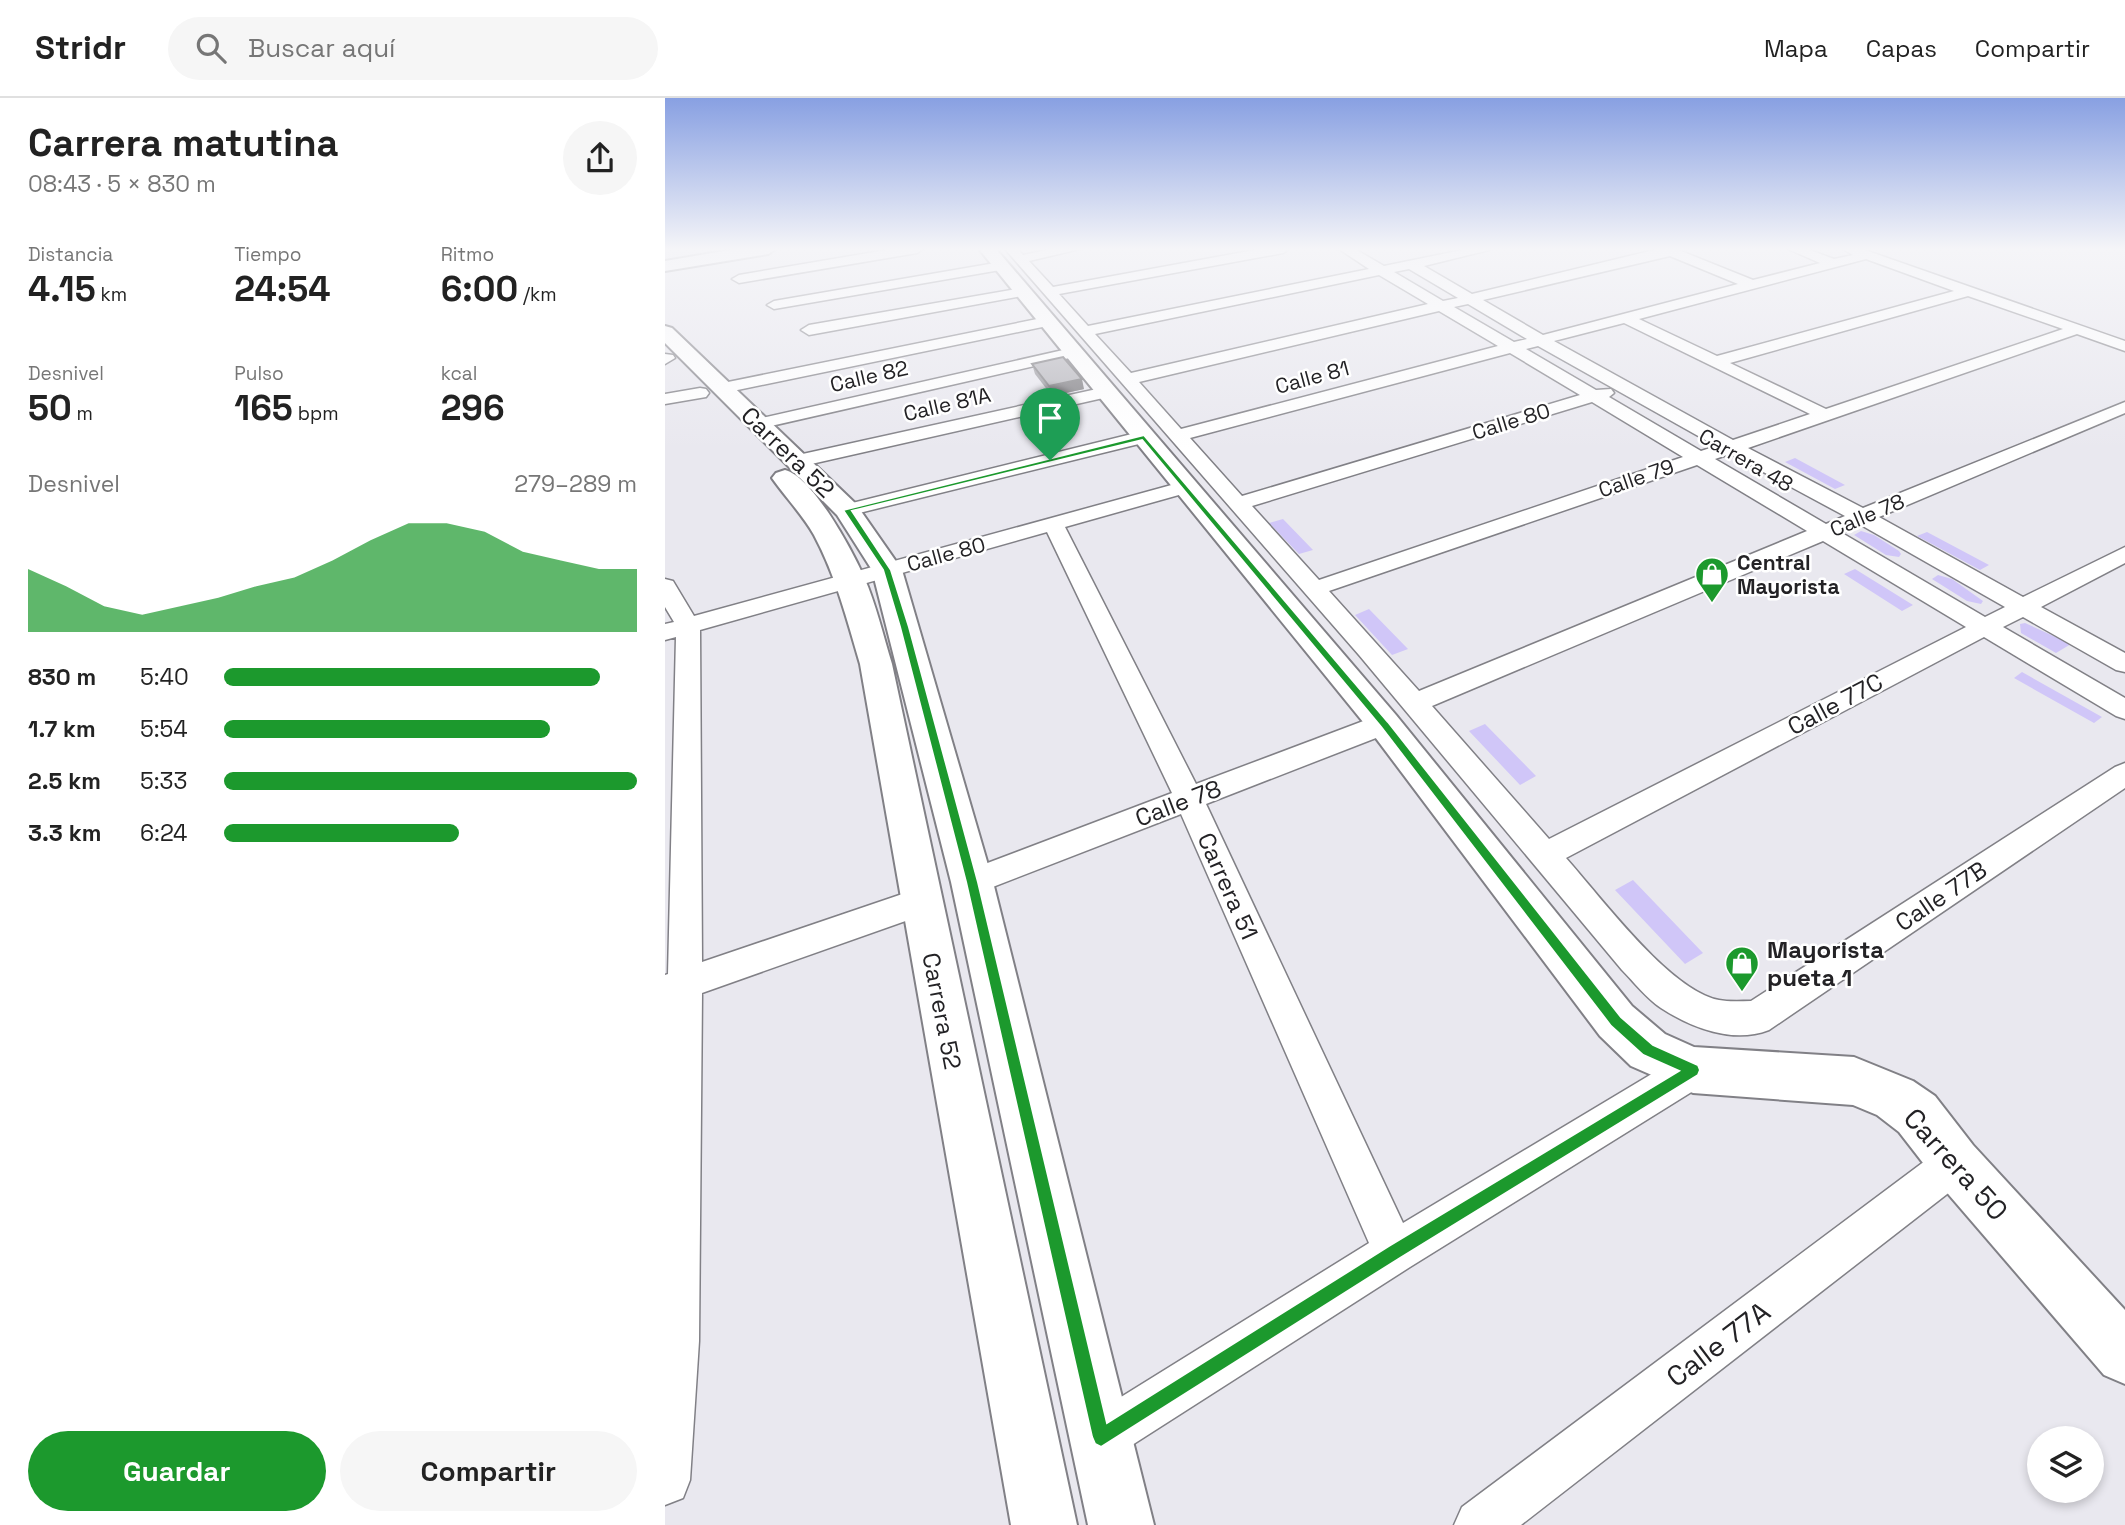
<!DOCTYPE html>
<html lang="es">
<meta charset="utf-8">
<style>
:root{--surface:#fff;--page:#f6f6f6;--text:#222;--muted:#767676;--line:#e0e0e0;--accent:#1c992d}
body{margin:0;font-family:"Space Grotesk",sans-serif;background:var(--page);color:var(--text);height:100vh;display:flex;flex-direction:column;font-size:26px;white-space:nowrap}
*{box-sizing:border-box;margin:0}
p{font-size:23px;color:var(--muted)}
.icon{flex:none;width:38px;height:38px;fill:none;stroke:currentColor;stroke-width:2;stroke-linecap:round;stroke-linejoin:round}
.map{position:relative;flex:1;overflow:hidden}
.details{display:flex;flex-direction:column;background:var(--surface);width:665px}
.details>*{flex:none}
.tools{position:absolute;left:1362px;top:1328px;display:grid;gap:14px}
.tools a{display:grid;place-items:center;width:77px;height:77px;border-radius:50%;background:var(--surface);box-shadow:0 4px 10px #0003;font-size:35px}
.pin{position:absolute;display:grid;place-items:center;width:60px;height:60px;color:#fff;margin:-72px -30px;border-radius:50% 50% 50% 0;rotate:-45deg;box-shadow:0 0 7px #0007}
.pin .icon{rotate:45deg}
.round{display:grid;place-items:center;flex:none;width:74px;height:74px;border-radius:37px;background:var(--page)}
.summary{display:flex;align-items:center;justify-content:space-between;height:119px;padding:0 28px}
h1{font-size:38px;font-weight:700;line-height:52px}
.figures{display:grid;grid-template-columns:repeat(3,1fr);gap:10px;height:119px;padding:7px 28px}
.figures div{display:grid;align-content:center}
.figures b{font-size:35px;font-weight:700}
.figures small{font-size:19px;font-weight:400}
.figures p{font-size:19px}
.chart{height:196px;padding:14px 28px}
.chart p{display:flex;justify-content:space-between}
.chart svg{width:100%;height:126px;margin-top:7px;fill:var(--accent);opacity:.7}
.cta{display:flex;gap:14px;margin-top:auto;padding:14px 28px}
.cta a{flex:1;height:80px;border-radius:42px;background:var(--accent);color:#fff;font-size:28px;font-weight:700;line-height:80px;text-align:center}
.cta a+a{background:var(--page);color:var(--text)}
ul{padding:0 28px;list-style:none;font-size:23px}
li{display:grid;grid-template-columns:112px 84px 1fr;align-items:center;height:52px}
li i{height:18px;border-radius:9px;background:var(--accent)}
header{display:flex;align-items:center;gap:42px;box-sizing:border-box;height:98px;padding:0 35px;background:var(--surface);border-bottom:2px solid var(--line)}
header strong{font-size:33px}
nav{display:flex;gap:38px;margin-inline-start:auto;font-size:24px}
.search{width:490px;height:63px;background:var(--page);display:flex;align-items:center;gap:18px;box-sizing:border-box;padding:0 24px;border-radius:38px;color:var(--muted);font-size:26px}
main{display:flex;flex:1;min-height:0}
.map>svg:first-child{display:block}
</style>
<header>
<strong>Stridr</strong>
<div class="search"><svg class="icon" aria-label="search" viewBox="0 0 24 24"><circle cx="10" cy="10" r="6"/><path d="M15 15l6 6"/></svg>Buscar aquí</div>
<nav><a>Mapa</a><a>Capas</a><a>Compartir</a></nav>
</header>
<main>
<section class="details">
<div class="summary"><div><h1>Carrera matutina</h1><p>08:43 · 5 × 830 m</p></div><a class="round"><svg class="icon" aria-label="share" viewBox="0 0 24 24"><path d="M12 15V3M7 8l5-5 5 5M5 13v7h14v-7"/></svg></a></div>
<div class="figures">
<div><p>Distancia</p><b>4.15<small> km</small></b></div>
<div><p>Tiempo</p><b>24:54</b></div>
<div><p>Ritmo</p><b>6:00<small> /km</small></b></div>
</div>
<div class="figures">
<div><p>Desnivel</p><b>50<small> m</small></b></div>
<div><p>Pulso</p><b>165<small> bpm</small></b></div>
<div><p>kcal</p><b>296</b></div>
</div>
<div class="chart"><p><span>Desnivel</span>279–289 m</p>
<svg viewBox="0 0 160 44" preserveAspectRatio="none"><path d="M0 44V22L10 28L20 35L30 38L40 35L50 32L60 28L70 25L80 19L90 12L100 6L110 6L120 9L130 16L140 19L150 22L160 22V44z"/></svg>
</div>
<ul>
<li><b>830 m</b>5:40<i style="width:91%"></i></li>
<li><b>1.7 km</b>5:54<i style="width:79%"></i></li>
<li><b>2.5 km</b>5:33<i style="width:100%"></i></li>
<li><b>3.3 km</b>6:24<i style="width:57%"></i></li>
</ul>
<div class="cta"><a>Guardar</a><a>Compartir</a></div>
</section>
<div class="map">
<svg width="1460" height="1427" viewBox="0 0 1460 1427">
<rect width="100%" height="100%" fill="#e9e8ef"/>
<!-- green -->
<path fill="#d0c6f8" d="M 1130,360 L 1180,387 L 1170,391 L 1120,364 Z
M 618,421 L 648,452 L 634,456 L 604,425 Z
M 1196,433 L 1209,437 L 1234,453 L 1236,456 L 1234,459 L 1221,457 L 1189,437 Z
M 1262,434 L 1324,467 L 1315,472 L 1252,438 Z
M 1190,471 L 1248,507 L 1237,513 L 1179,476 Z
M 1273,477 L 1287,481 L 1318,503 L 1316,506 L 1302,503 L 1267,481 Z
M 704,511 L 743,551 L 727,557 L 690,517 Z
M 1360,525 L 1406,546 L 1391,555 L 1356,535 L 1355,526 Z
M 1357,574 L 1437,619 L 1429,625 L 1349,580 Z
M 820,626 L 871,678 L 855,687 L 804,633 Z
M 968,782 L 1038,855 L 1020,866 L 950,792 Z"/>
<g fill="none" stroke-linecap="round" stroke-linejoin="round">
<!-- street casing -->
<g stroke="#818086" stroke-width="3">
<path id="street" d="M 227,151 L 258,151 L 252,155 L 74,185 L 67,181 L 74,177 Z
M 340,151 L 353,151 L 358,157 L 387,151 L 415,151 L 364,163 L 388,189 L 595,151 L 624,151 L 618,155 L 394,196 L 423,228 L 704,171 L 674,151 L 690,151 L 719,168 L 802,151 L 828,151 L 759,168 L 807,196 L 993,151 L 1011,151 L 1088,182 L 1155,165 L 1123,151 L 1142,151 L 1169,161 L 1188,157 L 1178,151 L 1197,151 L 1460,243 L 1460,253 L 1412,236 L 1083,350 L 1198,410 L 1460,304 L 1460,315 L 1214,419 L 1358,499 L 1460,449 L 1460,465 L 1376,509 L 1460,555 L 1460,574 L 1451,572 L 1358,519 L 1338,529 L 1460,600 L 1460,621 L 1451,618 L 1319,539 L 901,760 C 935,798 1005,893 1054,902 C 1064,904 1076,903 1086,903 L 1450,669 L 1460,665 L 1460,690 L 1104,932 C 1068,946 1027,930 996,910 C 981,900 969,884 957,872 L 694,557 ZM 1005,158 L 1073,186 L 878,237 L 818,202 ZM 1201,161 L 1289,193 L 1052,258 L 974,221 ZM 744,171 L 793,200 L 778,203 L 729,174 ZM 714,177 L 763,206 L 466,275 L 430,236 ZM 1303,198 L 1398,231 L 1161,311 L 1065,265 ZM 803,206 L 862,241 L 849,244 L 789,209 ZM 774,213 L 833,248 L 516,331 L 474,284 ZM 959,225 L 1145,316 L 1068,342 L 889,243 ZM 873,248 L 1051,348 L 1036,353 L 944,299 L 949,295 L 946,291 L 931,292 L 861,251 ZM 845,255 L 915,297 L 577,398 L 525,340 ZM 927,304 L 1018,359 L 654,482 L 587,408 ZM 1065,356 L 1180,418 L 1161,426 L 1050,361 ZM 1032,367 L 1142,433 L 754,593 L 664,493 ZM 1196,427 L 1340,509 L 1320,519 L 1177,435 ZM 1158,443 L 1301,529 L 884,741 L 767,608 Z
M 336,164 L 343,168 L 341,171 L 109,211 L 102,207 L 109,203 Z
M 357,190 L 364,194 L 362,197 L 144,237 L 136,232 L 144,227 Z
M 382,219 L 390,224 L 387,227 L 58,295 L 49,290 L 58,285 Z
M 407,250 L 415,255 L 413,258 L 93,331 L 84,326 L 93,321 Z
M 0,256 L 8,257 L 10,260 L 0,266 Z
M 441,289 L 447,290 L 450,294 L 447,298 L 133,369 L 123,363 L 133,357 Z
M 35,290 L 41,291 L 44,295 L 41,299 L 0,306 L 0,296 Z
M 479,333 L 488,339 L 486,343 L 182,418 L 175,416 L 172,412 L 175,408 Z
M 521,383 L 528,385 L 531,389 L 528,393 L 400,429 L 531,686 L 709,619 L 719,617 L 729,619 L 733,626 L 729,633 L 541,706 L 738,1125 L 1015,959 L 1028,954 L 1041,959 L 1047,972 L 1041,985 L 745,1169 L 453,1356 L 436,1363 L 419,1356 L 412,1339 L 419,1322 L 704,1145 L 516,716 L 307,797 L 296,793 L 291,784 L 296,775 L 507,695 L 382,434 L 35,532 L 37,864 L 255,790 L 266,794 L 271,804 L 266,814 L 37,895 L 34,1243 L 25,1382 L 18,1400 L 0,1407 L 0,877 L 3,876 L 11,539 L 0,542 L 0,526 L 9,524 L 0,509 L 0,481 L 8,483 L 29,518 Z
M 1290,1045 L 1304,1051 L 1310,1065 L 1304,1079 L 856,1427 L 789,1427 L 797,1409 L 1276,1051 Z"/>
</g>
<!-- secondary casing -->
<g stroke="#818086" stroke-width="4">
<path id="secondary" d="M 71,151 L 111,151 L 103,156 L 0,173 L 0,163 Z
M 314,151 L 331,151 L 731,617 L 967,908 L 1000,936 L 1029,949 L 1189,959 L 1248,983 L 1270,998 L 1308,1047 L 1460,1212 L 1460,1286 L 1439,1277 L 1272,1083 L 1234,1034 L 1212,1017 L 1188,1007 L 1028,995 L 966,968 L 935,938 L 707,635 Z"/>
</g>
<!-- primary casing -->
<g stroke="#818086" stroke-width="4">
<path id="primary" d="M 0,228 L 7,230 L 191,406 L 237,472 L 328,784 L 489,1427 L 423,1427 L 286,784 L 207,472 L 172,417 L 0,245 Z
M 120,372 C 148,379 187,452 199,479 C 211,506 218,537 227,566 L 412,1427 L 346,1427 L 195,566 C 182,522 171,478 149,437 C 137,416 121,400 107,380 L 111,375 Z"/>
</g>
<!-- street -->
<use href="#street" fill="#fff" fill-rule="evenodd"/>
<!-- secondary -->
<use href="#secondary" fill="#fff" fill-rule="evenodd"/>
<!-- primary -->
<use href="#primary" fill="#fff" fill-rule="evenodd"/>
</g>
<!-- wall -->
<path fill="#9e9da3" d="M 367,266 L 419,291 L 387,298 L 370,276 Z"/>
<!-- shaded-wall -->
<path fill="#818084" d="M 417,281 L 419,291 L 387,298 L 384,288 Z"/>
<!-- building -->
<path fill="#b8b7bd" stroke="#818084" stroke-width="2" d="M 398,259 L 417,281 L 384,288 L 367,266 Z"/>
<!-- sky -->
<linearGradient id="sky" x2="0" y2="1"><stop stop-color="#88a0e2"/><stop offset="0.43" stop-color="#f5f5f8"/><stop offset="1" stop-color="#f5f5f8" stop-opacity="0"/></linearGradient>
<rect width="1460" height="351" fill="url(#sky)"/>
<!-- route -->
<path fill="#1c992d" stroke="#fff" stroke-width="2" fill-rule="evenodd" d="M 479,337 L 723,624 L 956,919 L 988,947 L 1033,967 L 1035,972 L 1033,977 L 735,1160 L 436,1349 L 430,1346 L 427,1339 L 301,784 L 235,529 L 218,472 L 178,412 ZM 477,342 L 716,629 L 946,928 L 978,957 L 1014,973 L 724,1148 L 442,1325 L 313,784 L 244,529 L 226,472 L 187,413 Z"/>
<!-- icons -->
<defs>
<g id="shop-pin" transform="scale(1.75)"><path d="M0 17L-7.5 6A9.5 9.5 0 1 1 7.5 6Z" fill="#1c992d" stroke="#fff"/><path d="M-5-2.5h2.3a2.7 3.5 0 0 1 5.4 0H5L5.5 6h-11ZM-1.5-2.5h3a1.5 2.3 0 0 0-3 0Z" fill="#fff"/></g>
</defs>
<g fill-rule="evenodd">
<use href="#shop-pin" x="1047" y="476"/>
<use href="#shop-pin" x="1077" y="865"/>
</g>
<g text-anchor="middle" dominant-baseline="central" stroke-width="5" stroke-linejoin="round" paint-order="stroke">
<!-- far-street labels -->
<g font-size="21" fill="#232225" stroke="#fff">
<text transform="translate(204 278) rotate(-13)">Calle 82</text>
<text transform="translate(647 279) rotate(-15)">Calle 81</text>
<text transform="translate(282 306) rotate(-13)">Calle 81A</text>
<text transform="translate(846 323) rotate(-17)">Calle 80</text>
<text transform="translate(1081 362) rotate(30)">Carrera 48</text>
<text transform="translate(971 380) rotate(-19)">Calle 79</text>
<text transform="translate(1202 417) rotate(-23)">Calle 78</text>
<text transform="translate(281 456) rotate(-15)">Calle 80</text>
</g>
<!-- far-poi labels -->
<g font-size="21" font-weight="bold" fill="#232225" stroke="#fff" text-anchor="start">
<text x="1072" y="464">Central<tspan x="1072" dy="24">Mayorista</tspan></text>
</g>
<!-- street labels -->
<g font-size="24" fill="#232225" stroke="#fff">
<text transform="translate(123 354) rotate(44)">Carrera 52</text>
<text transform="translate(1170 606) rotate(-28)">Calle 77C</text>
<text transform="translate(513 705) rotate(-21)">Calle 78</text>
<text transform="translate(563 788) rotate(66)">Carrera 51</text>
<text transform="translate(1276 798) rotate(-34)">Calle 77B</text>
<text transform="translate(277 913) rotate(79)">Carrera 52</text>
</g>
<!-- poi labels -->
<g font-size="24" font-weight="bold" fill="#232225" stroke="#fff" text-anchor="start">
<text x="1102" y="851">Mayorista<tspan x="1102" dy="28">pueta 1</tspan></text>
</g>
<!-- near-street labels -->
<g font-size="28" fill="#232225" stroke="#fff">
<text transform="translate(1291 1066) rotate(48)">Carrera 50</text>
<text transform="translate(1053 1246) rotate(-37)">Calle 77A</text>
</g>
</g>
</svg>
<div class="tools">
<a><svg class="icon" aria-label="layers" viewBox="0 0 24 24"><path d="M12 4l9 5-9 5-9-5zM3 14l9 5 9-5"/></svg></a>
</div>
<div class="pin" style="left:385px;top:362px;background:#1e9e55"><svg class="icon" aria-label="arrive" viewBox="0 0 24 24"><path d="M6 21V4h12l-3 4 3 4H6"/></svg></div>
</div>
</main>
